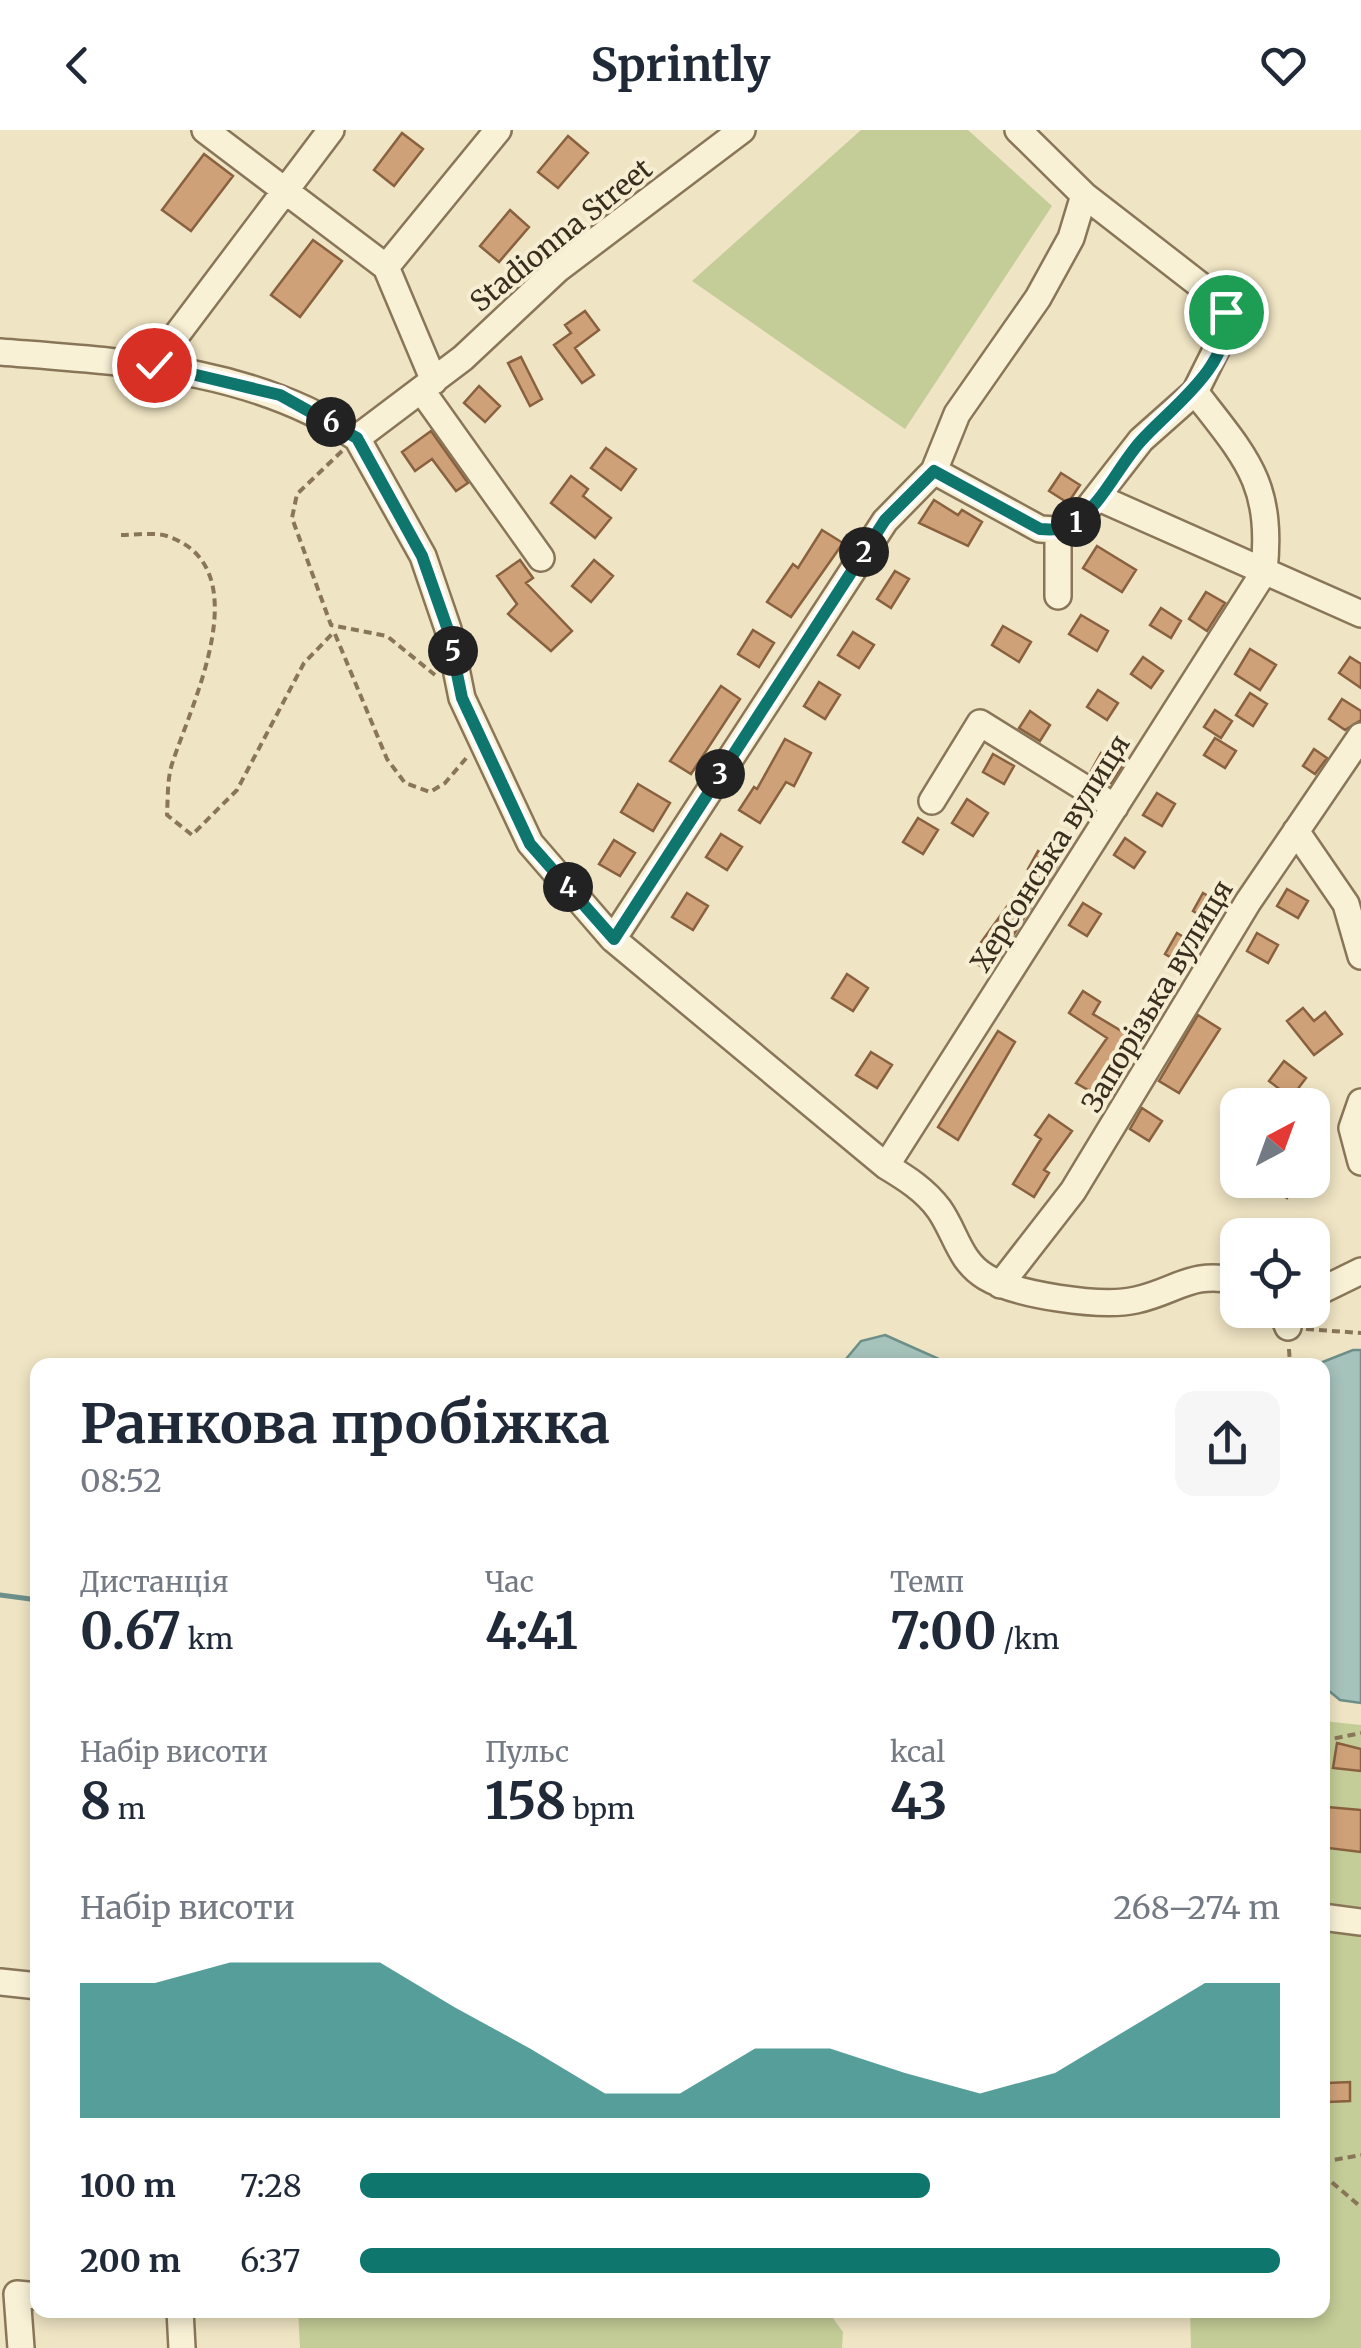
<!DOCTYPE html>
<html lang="uk">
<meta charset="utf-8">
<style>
:root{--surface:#fff;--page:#f6f6f7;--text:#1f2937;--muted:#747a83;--accent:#0f766e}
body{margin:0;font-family:Merriweather,serif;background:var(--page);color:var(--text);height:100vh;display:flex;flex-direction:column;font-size:38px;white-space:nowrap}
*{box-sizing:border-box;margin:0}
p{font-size:32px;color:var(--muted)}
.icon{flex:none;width:55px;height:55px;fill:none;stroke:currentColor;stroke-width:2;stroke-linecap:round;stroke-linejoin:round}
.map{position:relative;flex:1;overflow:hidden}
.side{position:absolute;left:30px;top:1228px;width:1300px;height:960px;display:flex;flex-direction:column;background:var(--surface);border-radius:20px;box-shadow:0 5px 15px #0003}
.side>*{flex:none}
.needle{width:65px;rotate:41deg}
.controls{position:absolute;left:1220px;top:958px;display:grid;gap:20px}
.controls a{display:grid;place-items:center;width:110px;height:110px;border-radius:20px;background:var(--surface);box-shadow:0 5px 15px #0003;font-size:50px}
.pin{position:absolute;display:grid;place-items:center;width:85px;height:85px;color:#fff;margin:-42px;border:5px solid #fff;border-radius:50%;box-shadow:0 2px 10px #0007}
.km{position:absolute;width:50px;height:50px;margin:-25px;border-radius:50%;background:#222;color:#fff;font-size:28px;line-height:50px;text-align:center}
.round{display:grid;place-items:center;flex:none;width:105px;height:105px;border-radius:20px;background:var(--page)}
.head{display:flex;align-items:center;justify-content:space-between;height:170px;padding:0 50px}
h1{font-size:55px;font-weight:700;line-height:75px}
.metrics{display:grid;grid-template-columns:repeat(3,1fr);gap:15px;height:170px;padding:10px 50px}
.metrics div{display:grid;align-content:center}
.metrics b{font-size:50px;font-weight:700}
.metrics small{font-size:28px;font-weight:400}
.metrics p{font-size:28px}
.chart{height:280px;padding:20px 50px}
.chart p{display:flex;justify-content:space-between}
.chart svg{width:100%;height:180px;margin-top:10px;fill:var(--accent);opacity:.7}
ul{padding:0 50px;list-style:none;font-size:32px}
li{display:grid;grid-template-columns:160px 120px 1fr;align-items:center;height:75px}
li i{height:25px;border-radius:12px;background:var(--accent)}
header{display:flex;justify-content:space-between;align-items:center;height:130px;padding:0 50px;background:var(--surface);font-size:45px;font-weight:700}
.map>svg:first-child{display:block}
</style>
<header><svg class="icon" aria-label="back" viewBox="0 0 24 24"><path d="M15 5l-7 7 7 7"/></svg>Sprintly<svg class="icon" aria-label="heart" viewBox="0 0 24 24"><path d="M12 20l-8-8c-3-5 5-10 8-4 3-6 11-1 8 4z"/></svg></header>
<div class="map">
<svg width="1361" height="2218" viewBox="0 0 1361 2218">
<rect width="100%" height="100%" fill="#efe4c3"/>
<!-- green -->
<path fill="#c4cd97" d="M 861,0 L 968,0 L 1052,76 L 905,299 L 692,151 Z
M 1323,1591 L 1361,1595 L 1361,2218 L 1191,2218 L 1190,2180 L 1322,2180 Z
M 298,2180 L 827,2180 L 843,2202 L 842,2218 L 300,2218 Z"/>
<!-- water -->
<path fill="#a5c2bb" stroke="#6c9089" stroke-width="2.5" d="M 885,1205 L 948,1233 L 950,1235 L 841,1235 L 861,1211 Z
M 1353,1220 L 1361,1220 L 1361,1573 L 1340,1570 L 1323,1556 L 1322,1235 L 1315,1235 Z"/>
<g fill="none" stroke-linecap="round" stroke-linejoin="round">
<!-- stream -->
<path stroke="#6c9089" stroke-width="5" d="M 0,1465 L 38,1470"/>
</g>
<!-- building -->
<path fill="#cea178" stroke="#89613f" stroke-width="2.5" d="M 402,3 L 423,19 L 394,56 L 374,40 Z
M 568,6 L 588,23 L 558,58 L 538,42 Z
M 204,24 L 233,46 L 191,101 L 162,80 Z
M 510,80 L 529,97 L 499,132 L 480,116 Z
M 313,110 L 342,131 L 300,187 L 271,165 Z
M 585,181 L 599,200 L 575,218 L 594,245 L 582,253 L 554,215 L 571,203 L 565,195 Z
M 521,227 L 542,269 L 530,276 L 508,233 Z
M 479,256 L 500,276 L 485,292 L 464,273 Z
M 431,301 L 468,353 L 456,361 L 432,329 L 415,341 L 402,322 Z
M 606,318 L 636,339 L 621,360 L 591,338 Z
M 1061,343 L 1080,355 L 1068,373 L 1049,361 Z
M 571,346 L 588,359 L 583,366 L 611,388 L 595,408 L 551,373 Z
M 934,370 L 958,385 L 962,380 L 982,392 L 968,416 L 919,393 Z
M 822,400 L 843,413 L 791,487 L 767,472 L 793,434 L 798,438 Z
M 1097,416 L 1136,440 L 1122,462 L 1083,438 Z
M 520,430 L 533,448 L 526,453 L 572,501 L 551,521 L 508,484 L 517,474 L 497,446 Z
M 594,430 L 613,446 L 591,472 L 572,456 Z
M 895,441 L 909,449 L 891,478 L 877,469 Z
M 1206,462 L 1225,473 L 1207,501 L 1189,489 Z
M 1161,478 L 1181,491 L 1171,508 L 1150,495 Z
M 1081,485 L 1108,501 L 1097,521 L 1069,504 Z
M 1003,496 L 1031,512 L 1019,532 L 992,515 Z
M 753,500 L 774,513 L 759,537 L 738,524 Z
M 853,502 L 874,515 L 859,538 L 838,525 Z
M 1250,519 L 1276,535 L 1260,560 L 1235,544 Z
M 1143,527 L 1163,541 L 1151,558 L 1131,544 Z
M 1350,527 L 1361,534 L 1361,558 L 1339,543 Z
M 819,552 L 840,565 L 825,589 L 804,576 Z
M 721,556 L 740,569 L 691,644 L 670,631 Z
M 1098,560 L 1118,573 L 1107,590 L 1087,577 Z
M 1250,563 L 1267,574 L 1253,596 L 1236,585 Z
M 1342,569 L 1361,581 L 1361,590 L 1345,600 L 1329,589 Z
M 1215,580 L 1232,591 L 1221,608 L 1204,597 Z
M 1030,581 L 1050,595 L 1040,611 L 1019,598 Z
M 1215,608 L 1236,621 L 1225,638 L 1204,625 Z
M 785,609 L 811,623 L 794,656 L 786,652 L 760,693 L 739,680 L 754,657 L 757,659 Z
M 1314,619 L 1327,628 L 1315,644 L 1303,636 Z
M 1101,623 L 1122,636 L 1111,653 L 1091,641 Z
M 993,624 L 1014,636 L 1004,654 L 983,642 Z
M 638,654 L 670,673 L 653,701 L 621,682 Z
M 1157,663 L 1175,674 L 1162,696 L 1143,685 Z
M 967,669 L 988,683 L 973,706 L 952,693 Z
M 918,688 L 938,700 L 923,724 L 903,712 Z
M 721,704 L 742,717 L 727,740 L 706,727 Z
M 1125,708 L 1145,722 L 1134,738 L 1114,725 Z
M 614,710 L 635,723 L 620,746 L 599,734 Z
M 1038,721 L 1058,734 L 1048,751 L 1028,739 Z
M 1287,759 L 1308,771 L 1298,788 L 1277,776 Z
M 687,763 L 708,776 L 693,800 L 672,787 Z
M 1203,763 L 1224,775 L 1214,793 L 1193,781 Z
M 1014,767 L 1031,777 L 990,842 L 969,829 Z
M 1083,773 L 1101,784 L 1087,806 L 1069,795 Z
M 1177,803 L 1195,814 L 1182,834 L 1165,824 Z
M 1257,803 L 1278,815 L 1268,833 L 1247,821 Z
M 847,844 L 868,858 L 853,881 L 832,868 Z
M 1083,861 L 1100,872 L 1093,884 L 1133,908 L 1097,965 L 1076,953 L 1107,908 L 1069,883 Z
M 1303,878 L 1314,891 L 1325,882 L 1342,904 L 1314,925 L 1287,891 Z
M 1198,885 L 1220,899 L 1179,963 L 1159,951 Z
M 998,901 L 1015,912 L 958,1010 L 938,997 Z
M 871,922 L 892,935 L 877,958 L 856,945 Z
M 1284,931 L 1306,948 L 1291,968 L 1269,951 Z
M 1142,978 L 1162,991 L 1149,1011 L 1130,999 Z
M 1049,985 L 1072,1001 L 1044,1040 L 1049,1043 L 1034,1067 L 1013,1054 L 1041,1009 L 1035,1005 Z
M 1256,1050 L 1297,1050 L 1287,1068 Z
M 1337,1613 L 1361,1619 L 1361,1641 L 1333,1638 Z
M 1327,1677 L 1361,1680 L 1361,1722 L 1328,1718 Z
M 1350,1952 L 1350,1971 L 1328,1972 L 1327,1953 Z"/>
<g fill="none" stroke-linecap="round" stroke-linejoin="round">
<!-- minor casing -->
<g stroke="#897659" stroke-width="30">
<path id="minor" d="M 205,0 L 386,137 L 434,251
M 386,137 L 498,0
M 0,222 C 124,232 250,237 357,308 L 463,228 L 558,139 L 742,0
M 154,235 L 331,0
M 422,261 L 541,428
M 357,308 L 423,426 L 448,499 L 462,568 L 530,713 L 613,809 L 885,391 L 934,341 L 957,284 L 1038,168 L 1071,108 L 1084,65 L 1018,0
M 934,341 L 1040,399 L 1058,400 L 1078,391 L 1141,310 L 1195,262 L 1228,196 L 1218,169 L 1084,65
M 1097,367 L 1361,484
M 1058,466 L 1058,400
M 932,671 L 980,593 L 1115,677
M 1296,701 L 1346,774 L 1361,826
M 613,809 L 886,1036 C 906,1048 925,1060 939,1079 C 956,1103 959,1131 986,1147 C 1016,1165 1101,1178 1136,1170 C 1177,1161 1191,1140 1238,1151
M 1361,972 L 1352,998 L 1361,1032
M 886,1036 L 1264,442 C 1273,353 1247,329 1195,262
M 1000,1155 L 1073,1061 L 1248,772 L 1361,606
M 1312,1165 L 1361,1141
M 1281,1180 L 1288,1197
M 1322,1787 L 1361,1792
M 0,1852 L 38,1856
M 180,2180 L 182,2218
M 21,2218 L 17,2164 L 38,2166"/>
</g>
<!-- path -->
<path stroke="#897659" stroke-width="4" stroke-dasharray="8 5" stroke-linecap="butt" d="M 342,321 L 297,364 L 292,388 L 331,495 L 387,506 L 435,545
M 121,405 C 134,405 154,402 167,406 C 260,437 192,573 173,631 C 167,647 168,668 167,685 L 192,705 L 237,660 L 304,533 L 334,502
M 335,504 L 387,629 L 405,653 L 430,662 L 445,653 L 468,626
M 1306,1199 L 1361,1203
M 1289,1219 L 1290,1235
M 1322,1611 L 1361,1603
M 1322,2032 L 1361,2025
M 1322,2044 L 1361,2077"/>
<!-- minor -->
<use href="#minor" stroke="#f9f1d6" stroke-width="25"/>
</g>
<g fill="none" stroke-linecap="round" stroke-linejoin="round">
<!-- route casing -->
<g stroke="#fff" stroke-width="20">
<path id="route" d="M 154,235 L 280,265 L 357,308 L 422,426 L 448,500 L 462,568 L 530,714 L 614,809 L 885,390 L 934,341 L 1040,399 C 1053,400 1066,400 1077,391 C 1102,373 1119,336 1140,312 C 1171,277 1232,237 1226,182"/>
</g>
<!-- route -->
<use href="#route" stroke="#0f766e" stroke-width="12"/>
</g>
<g text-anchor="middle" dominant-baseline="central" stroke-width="8" stroke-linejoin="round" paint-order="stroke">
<!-- street labels -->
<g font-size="28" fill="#392d1e" stroke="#f6eed3">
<text transform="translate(561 105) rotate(-39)">Stadionna Street</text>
<text transform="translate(1050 723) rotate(-58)">Херсонська вулиця</text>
<text transform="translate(1157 866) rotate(-59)">Запорізька вулиця</text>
</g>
</g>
</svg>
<div class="controls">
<a><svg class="needle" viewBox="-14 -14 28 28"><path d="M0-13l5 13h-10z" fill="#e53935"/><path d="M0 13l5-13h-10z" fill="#747a83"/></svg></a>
<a><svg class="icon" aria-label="locate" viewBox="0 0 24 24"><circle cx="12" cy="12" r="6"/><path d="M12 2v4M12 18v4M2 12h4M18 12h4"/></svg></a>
</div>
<div class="pin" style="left:1226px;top:182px;background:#1e9e55"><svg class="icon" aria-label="arrive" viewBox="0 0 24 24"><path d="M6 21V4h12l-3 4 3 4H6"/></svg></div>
<div class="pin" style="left:154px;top:235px;background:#d93025"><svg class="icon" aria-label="check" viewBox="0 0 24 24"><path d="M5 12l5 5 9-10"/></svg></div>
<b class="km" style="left:1076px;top:392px">1</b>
<b class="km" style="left:864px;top:422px">2</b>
<b class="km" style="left:720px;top:644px">3</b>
<b class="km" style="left:568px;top:757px">4</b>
<b class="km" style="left:453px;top:521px">5</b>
<b class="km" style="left:331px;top:292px">6</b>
<section class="side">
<div class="head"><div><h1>Ранкова пробіжка</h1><p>08:52</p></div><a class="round"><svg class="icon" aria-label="share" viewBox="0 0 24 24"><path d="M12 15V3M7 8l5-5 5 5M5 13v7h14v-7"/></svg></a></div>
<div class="metrics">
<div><p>Дистанція</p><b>0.67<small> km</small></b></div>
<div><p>Час</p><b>4:41</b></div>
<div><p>Темп</p><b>7:00<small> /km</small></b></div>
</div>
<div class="metrics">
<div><p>Набір висоти</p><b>8<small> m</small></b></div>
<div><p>Пульс</p><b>158<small> bpm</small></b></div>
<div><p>kcal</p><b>43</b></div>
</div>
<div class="chart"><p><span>Набір висоти</span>268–274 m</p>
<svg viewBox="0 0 160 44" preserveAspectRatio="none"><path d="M0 44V11L10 11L20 6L30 6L40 6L50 17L60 27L70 38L80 38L90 27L100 27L110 33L120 38L130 33L140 22L150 11L160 11V44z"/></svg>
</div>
<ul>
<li><b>100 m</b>7:28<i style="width:62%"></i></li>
<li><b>200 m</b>6:37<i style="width:100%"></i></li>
</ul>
</section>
</div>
